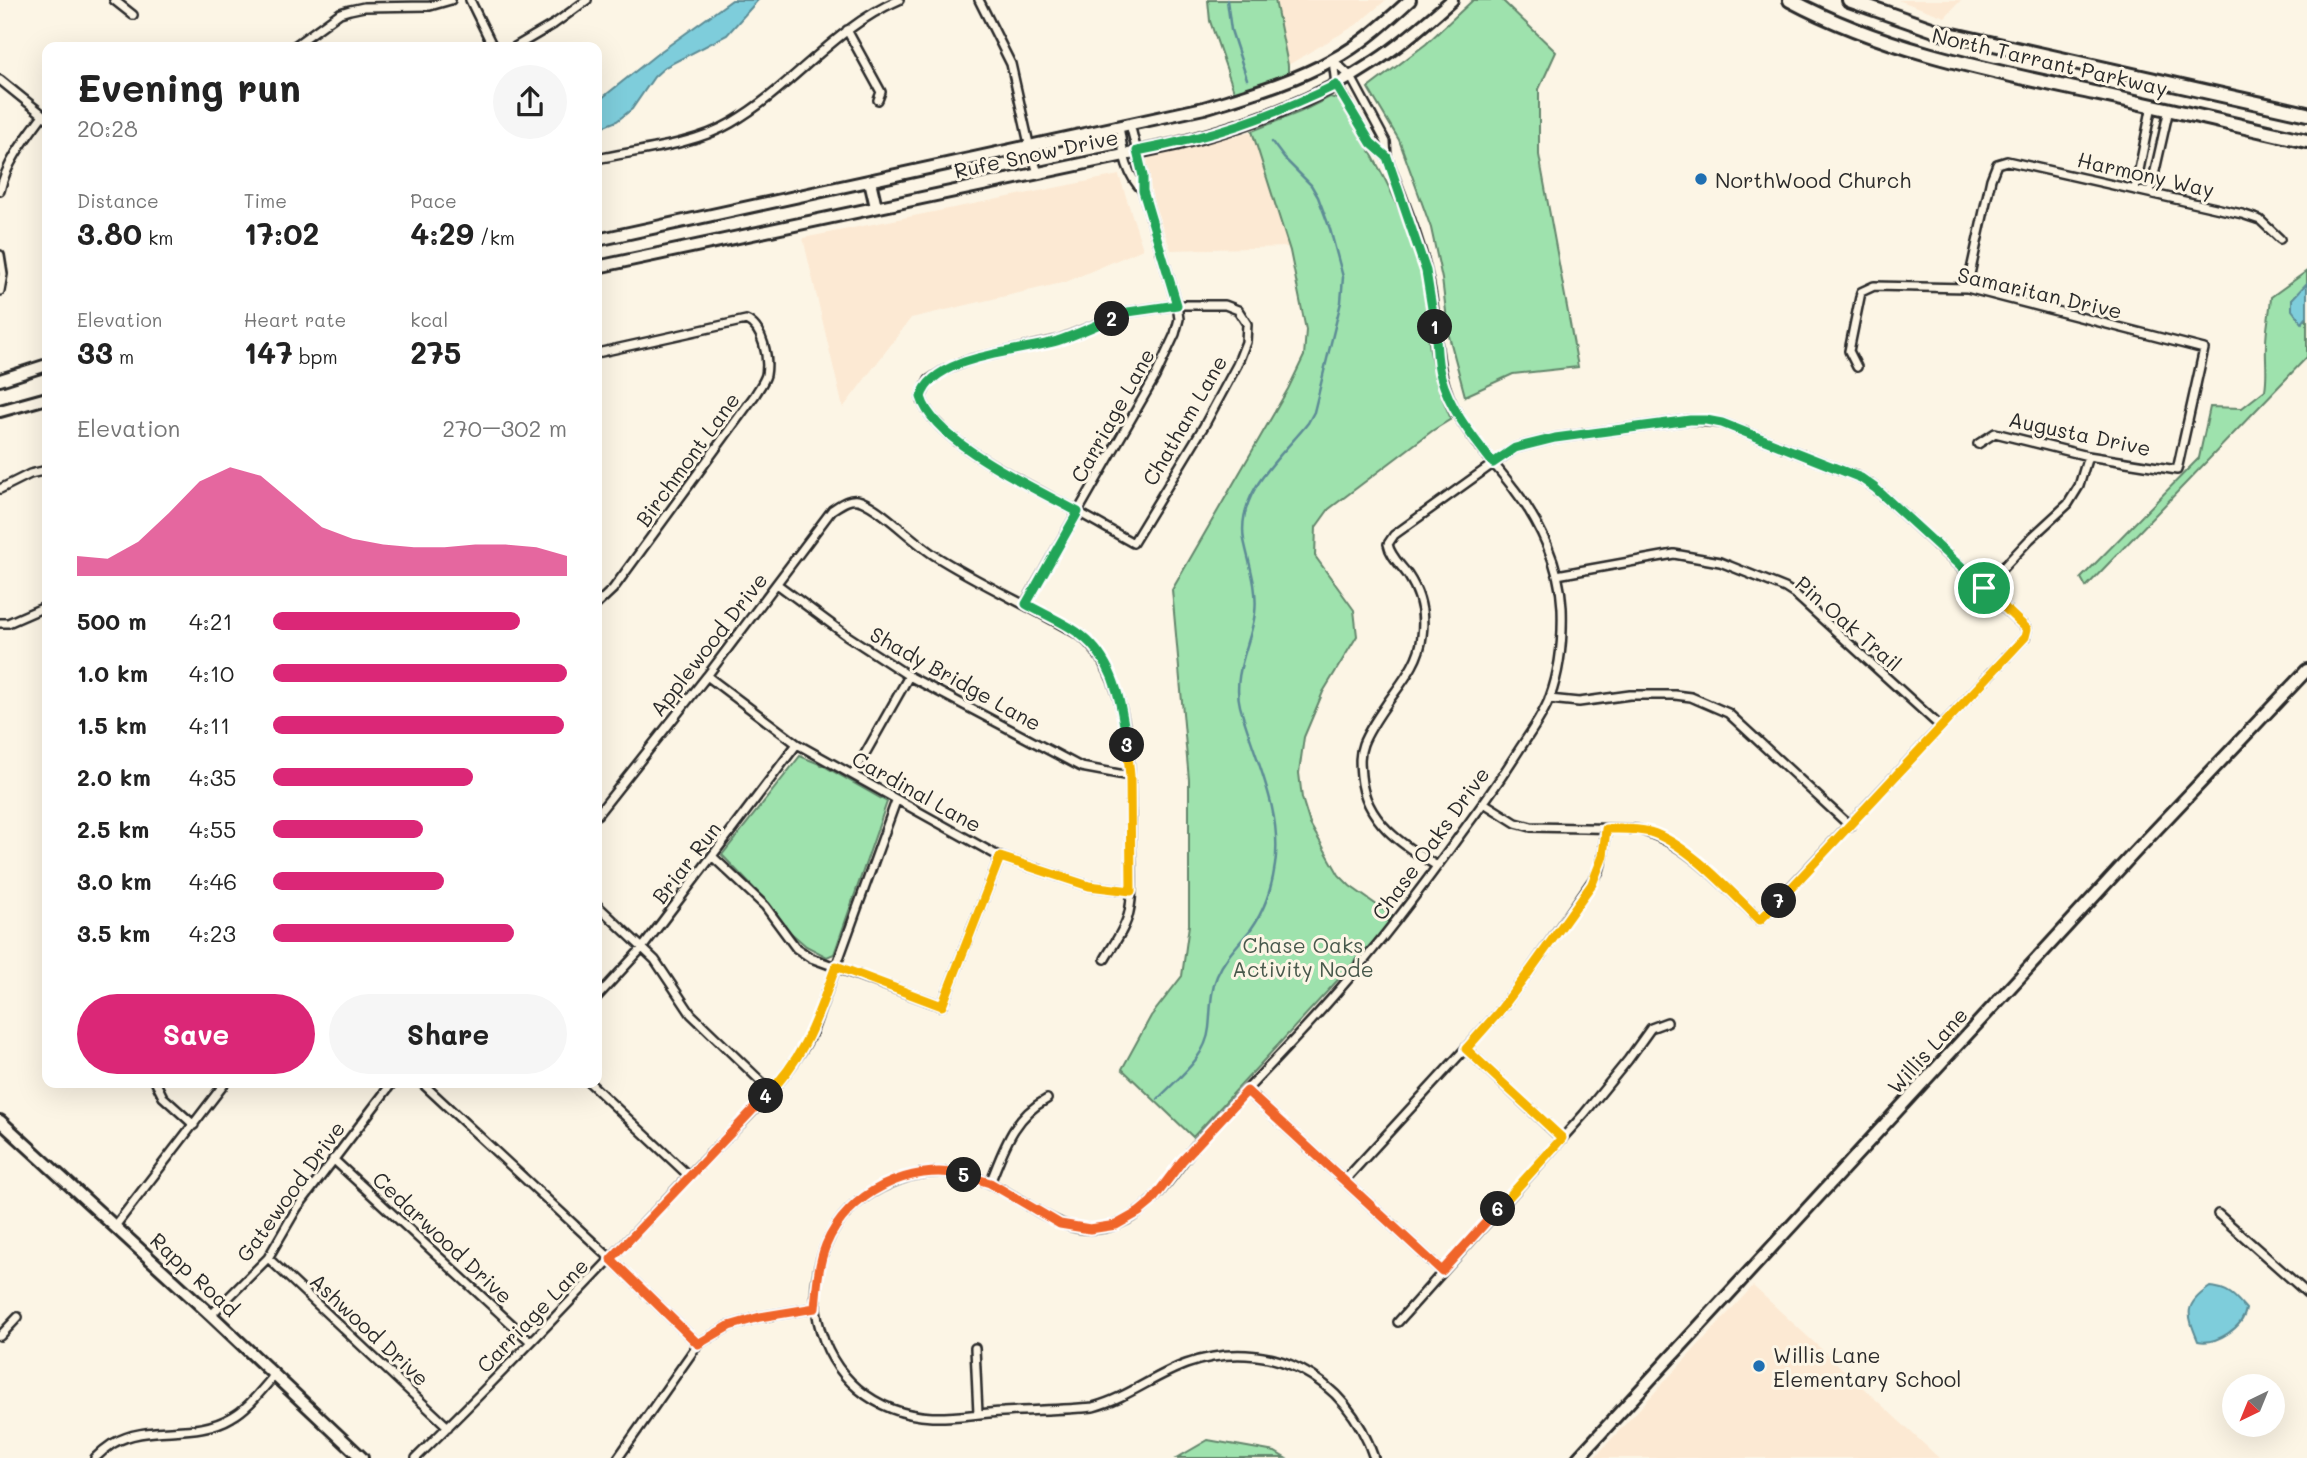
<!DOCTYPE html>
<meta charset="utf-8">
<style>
:root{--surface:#fff;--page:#f6f6f6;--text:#222;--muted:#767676;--accent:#db2777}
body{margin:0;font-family:Mali,sans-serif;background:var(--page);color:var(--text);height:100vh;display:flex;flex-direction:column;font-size:26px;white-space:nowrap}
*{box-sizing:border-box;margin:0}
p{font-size:23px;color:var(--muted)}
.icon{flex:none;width:38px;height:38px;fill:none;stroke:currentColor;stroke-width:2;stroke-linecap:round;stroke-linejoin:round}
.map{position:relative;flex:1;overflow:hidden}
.drawer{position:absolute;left:42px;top:42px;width:560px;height:1046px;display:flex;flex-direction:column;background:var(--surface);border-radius:14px;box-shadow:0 7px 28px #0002}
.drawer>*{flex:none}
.needle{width:46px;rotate:223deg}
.fabs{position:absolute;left:2222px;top:1374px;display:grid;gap:14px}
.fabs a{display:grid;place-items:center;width:63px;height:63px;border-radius:50%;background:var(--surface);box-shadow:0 7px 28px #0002;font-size:35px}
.pin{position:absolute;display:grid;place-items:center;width:60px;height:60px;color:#fff;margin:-30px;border:4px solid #fff;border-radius:50%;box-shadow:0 2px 7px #0007}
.km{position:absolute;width:35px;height:35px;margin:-18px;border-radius:50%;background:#222;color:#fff;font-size:19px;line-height:35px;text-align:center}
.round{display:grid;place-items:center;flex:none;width:74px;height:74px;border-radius:37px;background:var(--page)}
.overview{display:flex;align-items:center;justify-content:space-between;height:119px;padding:0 35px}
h1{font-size:38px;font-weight:700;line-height:52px}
.metrics{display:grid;grid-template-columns:repeat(3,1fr);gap:10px;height:119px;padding:7px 35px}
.metrics div{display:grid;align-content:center}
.metrics b{font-size:30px;font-weight:700}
.metrics small{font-size:19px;font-weight:400}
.metrics p{font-size:19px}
.chart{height:196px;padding:14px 35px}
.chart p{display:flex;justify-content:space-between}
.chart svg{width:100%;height:126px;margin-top:7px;fill:var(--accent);opacity:.7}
.button{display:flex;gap:14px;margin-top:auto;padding:14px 35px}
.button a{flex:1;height:80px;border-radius:42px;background:var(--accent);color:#fff;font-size:28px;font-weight:700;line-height:80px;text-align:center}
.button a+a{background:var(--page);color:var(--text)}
ul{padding:0 35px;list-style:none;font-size:23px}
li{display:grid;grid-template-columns:112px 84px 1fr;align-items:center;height:52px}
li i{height:18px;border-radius:9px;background:var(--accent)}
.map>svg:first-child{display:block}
</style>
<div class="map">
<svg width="2307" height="1458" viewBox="0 0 2307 1458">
<rect width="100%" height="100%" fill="#fcf5e5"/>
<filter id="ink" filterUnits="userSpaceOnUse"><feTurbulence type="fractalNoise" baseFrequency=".0143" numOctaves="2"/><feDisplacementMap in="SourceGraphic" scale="14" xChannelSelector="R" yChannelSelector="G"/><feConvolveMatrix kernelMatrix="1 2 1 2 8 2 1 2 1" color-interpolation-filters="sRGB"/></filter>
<g filter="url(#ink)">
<!-- built -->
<path fill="#fce9d3" d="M 1275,0 L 1386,0 L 1356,25 L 1288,65 Z
M 1898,0 L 1961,0 L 1945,17 Z
M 1252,131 L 1288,247 L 1171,250 L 1153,201 L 1147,164 L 1148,156 Z
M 1119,175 L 1143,249 L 1066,282 L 911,318 L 843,408 L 803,238 Z
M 1753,1286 L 1939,1458 L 1594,1458 Z"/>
<!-- green -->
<path fill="#9ee2ad" stroke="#64866c" stroke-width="2" d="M 1208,0 L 1275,0 L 1288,65 L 1288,73 L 1235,94 L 1210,21 Z
M 1473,0 L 1502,0 L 1556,52 L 1539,89 L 1539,155 L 1578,367 L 1513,374 L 1465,396 L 1449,336 L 1442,279 L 1431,228 L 1399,140 L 1368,88 L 1426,44 Z
M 1330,97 L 1341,100 C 1372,154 1404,208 1421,269 C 1428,293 1426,318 1429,343 C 1432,370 1440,394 1451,419 L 1432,431 L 1329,509 L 1316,527 L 1315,556 L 1354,610 L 1357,636 L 1323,692 L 1304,737 L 1299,773 L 1302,798 L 1310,824 L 1339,875 L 1350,886 L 1395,918 L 1193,1137 L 1122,1069 L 1151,1016 L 1182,976 L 1189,925 L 1189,780 L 1172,590 L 1288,389 L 1304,356 L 1306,330 L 1290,251 L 1252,131 L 1300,112 Z
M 2307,271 L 2307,357 L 2086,587 L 2081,578 L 2199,458 L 2210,407 L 2242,408 L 2265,390 C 2268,372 2265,360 2266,344 C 2266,328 2270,313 2271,297 Z
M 800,756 L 822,765 L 887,802 L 834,954 L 827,957 L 806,946 L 790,932 L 769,904 L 722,855 Z
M 1208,1440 L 1275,1452 L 1285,1458 L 1177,1458 Z"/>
<!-- water -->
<path fill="#7ecddb" stroke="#5d8c95" stroke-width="2" d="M 732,0 L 758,0 L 727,35 L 665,67 L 654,77 L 632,109 L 617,121 L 597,129 L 597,102 L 657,54 Z
M 2307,283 L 2307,317 L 2302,323 L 2292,310 L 2292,299 Z
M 2210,1287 C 2228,1288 2235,1296 2246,1309 C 2243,1328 2216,1345 2198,1341 C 2187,1314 2183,1305 2210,1287 Z"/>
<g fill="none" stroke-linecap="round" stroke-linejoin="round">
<!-- stream -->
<path stroke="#5d8c95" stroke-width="2.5" d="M 1227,0 L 1231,30 L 1247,79
M 1158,1099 C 1178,1078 1206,1058 1209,1028 C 1211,1010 1210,992 1217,976 C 1225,957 1239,944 1251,929 C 1264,911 1272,887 1275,865 C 1283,809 1254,758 1240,706 C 1232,674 1251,644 1255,613 C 1258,588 1249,564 1244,540 C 1236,492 1282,456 1308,423 L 1314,412 L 1341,302 L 1343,277 L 1330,229 L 1318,197 L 1311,185 L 1284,158 L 1272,142"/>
<!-- street casing -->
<g stroke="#2b2b2b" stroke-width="12">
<path id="street" d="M 114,0 L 133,15
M 470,0 L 493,47
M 979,0 L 1011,64 L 1029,144 L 1038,173
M 847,30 L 881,92 L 878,100
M 293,47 L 340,13 L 350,10 L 364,7 L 430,6 L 451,0
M 515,47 L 554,24 L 587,0
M 1333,60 L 1351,77 L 1386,142 L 1387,157 C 1403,200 1423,245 1431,291 C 1439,336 1434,375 1459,417 C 1474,443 1496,465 1514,489 C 1540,522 1560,566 1562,608 C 1563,638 1560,670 1550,697 C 1543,716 1530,733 1519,750 C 1503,775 1486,800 1468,824 C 1427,881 1385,938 1338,991 C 1294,1042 1246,1089 1201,1139 C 1175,1168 1156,1209 1118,1224 C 1066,1244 1032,1202 989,1183 C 961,1170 930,1169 901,1179 C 876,1188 852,1202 837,1225 C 819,1252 811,1289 818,1321 C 831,1377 874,1414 932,1417 C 955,1418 980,1413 1003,1412 C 1033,1410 1063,1410 1093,1407 C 1127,1398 1153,1376 1186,1364 C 1268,1335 1347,1376 1374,1458
M 1333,60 L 1336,85 L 1371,143 L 1387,157
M 0,80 L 47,118
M 1119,126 C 1123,150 1125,174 1143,191
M 597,159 C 639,150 694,145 731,123 C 792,88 833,28 899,0
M 2135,190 L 2152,105
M 0,191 C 6,163 26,138 43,115
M 2150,193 L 2169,109
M 0,255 L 3,274 L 0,291
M 1967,288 L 1991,179 L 1997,164 L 2007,161 L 2242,214 L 2260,220 L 2280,239
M 1177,305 L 1225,305 L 1238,310 L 1247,324 L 1246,342 L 1237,365 L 1204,426 L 1133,543 C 1106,528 1079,512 1052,498 C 1015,477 933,439 921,397 L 929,380 L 943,371 L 972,359 L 1058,340 L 1128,312 Z
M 597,353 L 746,320 C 763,327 769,358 766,375 C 764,382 759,388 755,395 L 613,589 L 597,604
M 1857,367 L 1849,351 L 1861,292 L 1874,286 L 1967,288 L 2204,349 L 2177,470 L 2088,456 L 1995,433 L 1978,444
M 0,489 L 30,474 L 47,470
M 1557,575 L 1674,554 L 1720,562 L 1785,588 L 1796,595 L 1941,727
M 777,584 L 846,635 L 909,676 L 1081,767 L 1130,776
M 1984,588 L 2030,539 L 2068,504 L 2079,486 L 2088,456
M 1025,604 L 1155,377 L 1175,334 L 1179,319 L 1177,305 L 1143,191 L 1143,176 L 1130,124
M 0,623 L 8,623 L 47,606
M 707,676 L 797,744 L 1000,857 L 1089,886 L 1131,891
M 1549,699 L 1579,702 L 1630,695 L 1675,695 L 1691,697 L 1728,713 L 1850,826
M 853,775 L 909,676
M 597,815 L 707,676 L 832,510 C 841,504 850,497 861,501 C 883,510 912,541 934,555 C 981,585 1033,607 1081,636 C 1135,682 1130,777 1131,842 C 1131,865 1134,890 1129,912 C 1126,928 1113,945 1105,959
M 713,857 L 765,906 L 796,948 L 811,958 L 942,1006 L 1000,857
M 1437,866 C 1402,845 1365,821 1361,776 C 1360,764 1359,755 1363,744 C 1369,729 1379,715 1388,702 C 1402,682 1420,661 1422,636 C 1425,614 1420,593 1408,575 C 1401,565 1390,556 1388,544 L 1394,535 L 1515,448 L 1555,438 L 1690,420 L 1722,423 L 1861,478 L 1875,488 L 2027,629 L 2025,637 L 1760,920 C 1724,886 1686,841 1636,829 L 1531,827 L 1516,823 L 1484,803
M 597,905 L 655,960 L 691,1014 L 771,1091
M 597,997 L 643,947 L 797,744
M 1466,1049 L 1561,1138
M 156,1083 L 163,1097 L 194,1125
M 422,1083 L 611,1259 L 698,1344
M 590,1083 L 689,1176
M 1247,1091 L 1442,1271
M 333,1159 L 530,1341
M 1344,1181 L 1498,1013 L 1529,972 L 1599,871 L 1603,856 L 1606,829
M 990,1183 C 1004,1149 1013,1117 1047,1099
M 2218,1214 L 2307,1293
M 115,1226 L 225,1083
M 268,1258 L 448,1427
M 211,1315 L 268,1258 L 297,1208 L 392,1083
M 1398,1322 L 1584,1114 L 1628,1060 L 1651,1028 L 1667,1022
M 0,1336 L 18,1317
M 975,1348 L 978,1414
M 95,1458 C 100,1453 106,1448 112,1444 C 148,1422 194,1440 232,1417 C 249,1408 262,1389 275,1375
M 416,1458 C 509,1367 598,1272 687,1178 C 730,1132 782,1090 812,1033 L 896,801
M 618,1458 L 698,1344 L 729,1326 L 760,1317 L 815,1308"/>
</g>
<!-- secondary casing -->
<g stroke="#2b2b2b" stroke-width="16">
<path id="secondary" d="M 870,181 L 876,207
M 597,240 L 1204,108 C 1246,95 1293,82 1332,60 C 1361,45 1386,22 1410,0
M 597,267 L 1176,144 C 1247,125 1315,102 1376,61 C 1403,43 1427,22 1452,0
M 0,380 L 47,365
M 0,411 L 47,398
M 0,1121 L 211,1315 L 362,1458
M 1578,1458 L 2133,854 L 2307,670"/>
</g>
<!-- primary casing -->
<g stroke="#2b2b2b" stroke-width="18">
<path id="primary" d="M 1790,0 C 1883,50 1991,71 2094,93 C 2165,108 2236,125 2307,141
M 1849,0 L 1940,32 L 2307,114"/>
</g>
<!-- street -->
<use href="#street" stroke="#fcf5e5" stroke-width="7"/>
<!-- secondary -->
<use href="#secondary" stroke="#fcf5e5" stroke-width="10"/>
<!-- primary -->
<use href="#primary" stroke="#fcf5e5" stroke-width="12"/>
</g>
</g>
<g fill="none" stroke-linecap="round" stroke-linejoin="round" filter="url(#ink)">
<!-- split-1 casing -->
<g stroke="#fff" stroke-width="14">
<path id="split-1" d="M 1435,327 C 1437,343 1436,362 1441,377 C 1450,410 1473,437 1493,463 L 1515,448 L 1555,438 L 1690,420 L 1706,420 L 1722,423 L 1861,478 L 1875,488 L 1984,588"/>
</g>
<!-- split-2 casing -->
<g stroke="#fff" stroke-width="14">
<path id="split-2" d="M 1112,319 L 1128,312 L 1177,305 L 1143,191 L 1143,176 L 1137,151 C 1211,137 1268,118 1336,85 L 1371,143 L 1387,157 L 1426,271 L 1435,327"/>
</g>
<!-- split-3 casing -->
<g stroke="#fff" stroke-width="14">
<path id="split-3" d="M 1112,319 C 1094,326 1075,335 1057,341 C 1020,352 933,355 921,397 C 934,443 1037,489 1078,512 L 1026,604 C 1047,616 1074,626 1091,644 C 1117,671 1122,709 1127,745"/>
</g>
<!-- split-4 casing -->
<g stroke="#fff" stroke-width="14">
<path id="split-4" d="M 766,1096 C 807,1054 816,1019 836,966 L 942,1006 L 1000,857 L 1089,886 L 1131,891 L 1130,776 L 1127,745"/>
</g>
<!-- split-5 casing -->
<g stroke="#fff" stroke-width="14">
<path id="split-5" d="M 766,1096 L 611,1259 L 698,1344 L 729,1326 L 760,1317 L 815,1308 C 817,1286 818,1265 826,1245 C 847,1193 911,1162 964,1175"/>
</g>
<!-- split-6 casing -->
<g stroke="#fff" stroke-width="14">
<path id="split-6" d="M 964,1175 L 990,1183 L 1060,1224 L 1090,1229 L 1116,1225 L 1139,1212 L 1151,1202 L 1182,1161 L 1247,1091 L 1442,1271 L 1498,1209"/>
</g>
<!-- split-7 casing -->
<g stroke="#fff" stroke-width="14">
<path id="split-7" d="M 1498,1209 L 1562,1138 L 1466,1049 L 1498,1013 L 1529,972 L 1592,884 L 1603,856 L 1606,829 C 1621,829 1635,828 1650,832 C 1687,843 1732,893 1760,920 L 1779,901"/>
</g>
<!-- split-8 casing -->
<g stroke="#fff" stroke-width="14">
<path id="split-8" d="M 1779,901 L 2025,637 L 2027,629 L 1984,588"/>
</g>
<!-- split-1 -->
<use href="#split-1" stroke="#22a559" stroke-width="9"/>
<!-- split-2 -->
<use href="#split-2" stroke="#22a559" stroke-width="9"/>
<!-- split-3 -->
<use href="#split-3" stroke="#22a559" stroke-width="9"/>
<!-- split-4 -->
<use href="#split-4" stroke="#f5b400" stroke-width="9"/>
<!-- split-5 -->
<use href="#split-5" stroke="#f0652b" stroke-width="9"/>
<!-- split-6 -->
<use href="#split-6" stroke="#f0652b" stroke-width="9"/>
<!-- split-7 -->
<use href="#split-7" stroke="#f5b400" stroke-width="9"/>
<!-- split-8 -->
<use href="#split-8" stroke="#f5b400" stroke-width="9"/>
</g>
<!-- markers -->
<g fill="#1f6fb2" stroke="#fcf5e5" stroke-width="2.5">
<circle cx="1701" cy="179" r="7"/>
<circle cx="1759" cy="1366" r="7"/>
</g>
<g text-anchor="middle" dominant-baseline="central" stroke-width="6" stroke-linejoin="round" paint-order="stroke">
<!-- street labels -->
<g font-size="21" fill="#2b2b2b" stroke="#fcf5e5">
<text transform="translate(2050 61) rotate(13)">North Tarrant Parkway</text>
<text transform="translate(1036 153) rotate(-12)">Rufe Snow Drive</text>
<text transform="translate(2146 174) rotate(13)">Harmony Way</text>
<text transform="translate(2040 292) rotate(13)">Samaritan Drive</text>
<text transform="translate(1112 415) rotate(-61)">Carriage Lane</text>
<text transform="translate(1184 420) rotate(-60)">Chatham Lane</text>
<text transform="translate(2080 433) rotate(12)">Augusta Drive</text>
<text transform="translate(687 459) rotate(-54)">Birchmont Lane</text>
<text transform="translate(1849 623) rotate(41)">Pin Oak Trail</text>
<text transform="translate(708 644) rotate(-52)">Applewood Drive</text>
<text transform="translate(956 678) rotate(29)">Shady Bridge Lane</text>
<text transform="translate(917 791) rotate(29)">Cardinal Lane</text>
<text transform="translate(1430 843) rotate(-54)">Chase Oaks Drive</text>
<text transform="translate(686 862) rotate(-52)">Briar Run</text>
<text transform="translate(1927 1050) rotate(-48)">Willis Lane</text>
<text transform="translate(290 1191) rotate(-54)">Gatewood Drive</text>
<text transform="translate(443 1237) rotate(43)">Cedarwood Drive</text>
<text transform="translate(195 1274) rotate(43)">Rapp Road</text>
<text transform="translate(532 1315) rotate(-46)">Carriage Lane</text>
<text transform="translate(370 1329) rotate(43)">Ashwood Drive</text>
</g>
<!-- poi labels -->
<g font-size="21" fill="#2b2b2b" stroke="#fcf5e5" text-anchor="start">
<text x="1715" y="179">NorthWood Church</text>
<text x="1773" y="1354">Willis Lane<tspan x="1773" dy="24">Elementary School</tspan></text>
</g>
<!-- park labels -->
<g font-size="21" fill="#48594c" stroke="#fcf5e5">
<text x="1303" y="944">Chase Oaks<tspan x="1303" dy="24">Activity Node</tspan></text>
</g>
</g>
</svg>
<div class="fabs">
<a><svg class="needle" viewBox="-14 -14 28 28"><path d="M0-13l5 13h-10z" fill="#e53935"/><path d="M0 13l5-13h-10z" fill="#767676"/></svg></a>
</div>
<div class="pin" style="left:1984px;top:588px;background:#1e9e55"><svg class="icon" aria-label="arrive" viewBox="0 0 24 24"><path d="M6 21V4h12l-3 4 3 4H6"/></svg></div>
<b class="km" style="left:1435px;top:327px">1</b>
<b class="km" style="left:1112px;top:319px">2</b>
<b class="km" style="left:1127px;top:745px">3</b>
<b class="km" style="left:766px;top:1096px">4</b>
<b class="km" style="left:964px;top:1175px">5</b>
<b class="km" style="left:1498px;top:1209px">6</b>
<b class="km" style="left:1779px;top:901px">7</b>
<section class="drawer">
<div class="overview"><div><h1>Evening run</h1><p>20:28</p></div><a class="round"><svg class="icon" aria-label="share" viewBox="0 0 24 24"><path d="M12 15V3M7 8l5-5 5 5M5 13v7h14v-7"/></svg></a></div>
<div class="metrics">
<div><p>Distance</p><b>3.80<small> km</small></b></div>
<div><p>Time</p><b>17:02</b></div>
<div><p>Pace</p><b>4:29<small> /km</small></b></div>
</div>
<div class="metrics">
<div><p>Elevation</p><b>33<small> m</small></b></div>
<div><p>Heart rate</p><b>147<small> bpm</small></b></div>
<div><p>kcal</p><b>275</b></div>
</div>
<div class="chart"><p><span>Elevation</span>270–302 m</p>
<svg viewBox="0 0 160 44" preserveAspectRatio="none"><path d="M0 44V37L10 38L20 32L30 22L40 11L50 6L60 9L70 18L80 27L90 31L100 33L110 34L120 34L130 33L140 33L150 34L160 37V44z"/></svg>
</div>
<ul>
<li><b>500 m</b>4:21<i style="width:84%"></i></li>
<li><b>1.0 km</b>4:10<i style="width:100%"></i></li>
<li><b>1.5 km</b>4:11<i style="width:99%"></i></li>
<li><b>2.0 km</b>4:35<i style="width:68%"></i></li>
<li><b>2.5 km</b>4:55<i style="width:51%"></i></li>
<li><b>3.0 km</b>4:46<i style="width:58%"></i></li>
<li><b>3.5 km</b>4:23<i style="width:82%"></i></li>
</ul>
<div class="button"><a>Save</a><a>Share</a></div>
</section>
</div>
